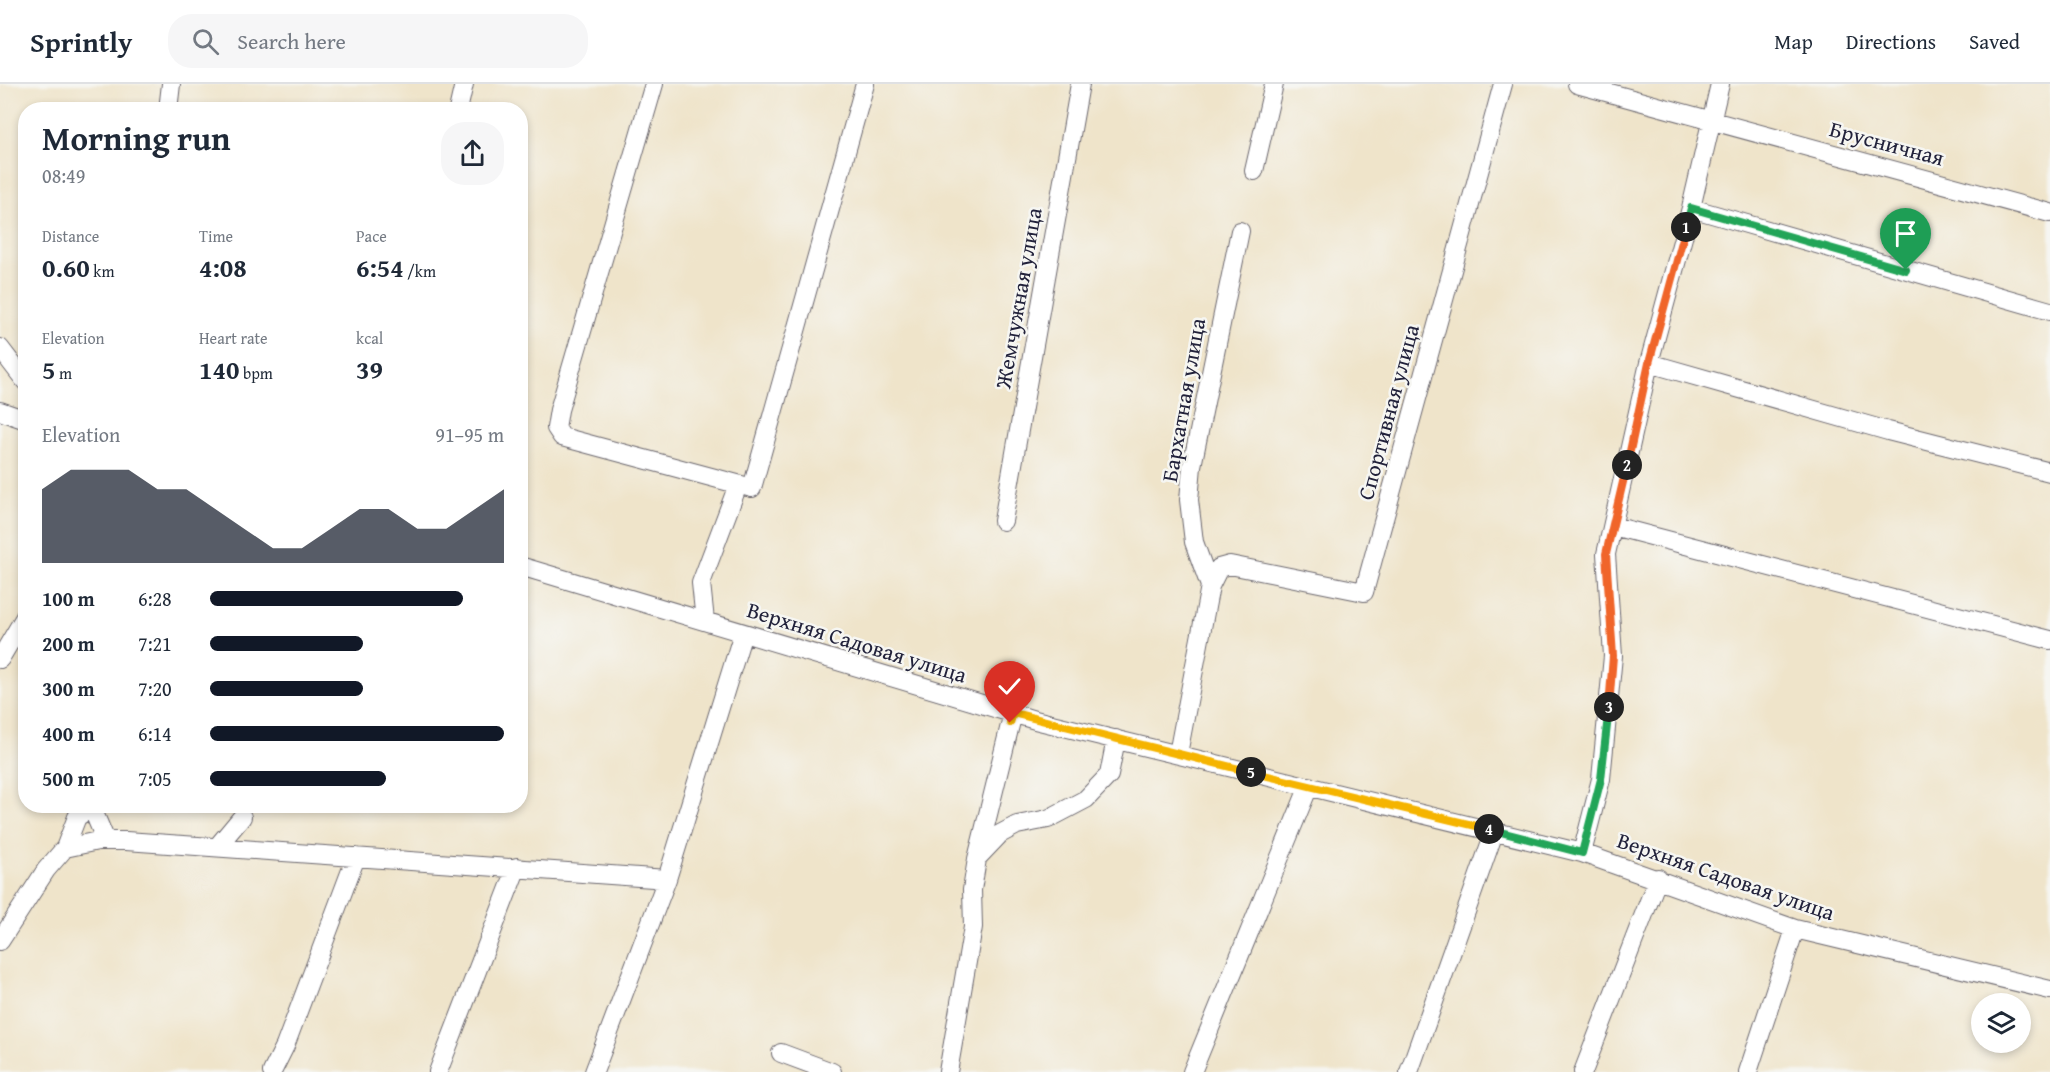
<!DOCTYPE html>
<meta charset="utf-8">
<style>
:root{--surface:#fff;--page:#f6f6f7;--text:#1f2937;--muted:#747a83;--line:#e0e1e3;--accent:#111827}
body{margin:0;font-family:"Gentium Book Plus",serif;background:var(--page);color:var(--text);height:100vh;display:flex;flex-direction:column;font-size:22px;white-space:nowrap}
*{box-sizing:border-box;margin:0}
p{font-size:20px;color:var(--muted)}
.icon{flex:none;width:33px;height:33px;fill:none;stroke:currentColor;stroke-width:2;stroke-linecap:round;stroke-linejoin:round}
.map{position:relative;flex:1;overflow:hidden}
.sheet{position:absolute;left:18px;top:18px;width:510px;height:711px;display:flex;flex-direction:column;background:var(--surface);border-radius:24px;box-shadow:0 3px 9px #0003}
.sheet>*{flex:none}
.buttons{position:absolute;left:1971px;top:909px;display:grid;gap:12px}
.buttons a{display:grid;place-items:center;width:60px;height:60px;border-radius:50%;background:var(--surface);box-shadow:0 3px 9px #0003;font-size:30px}
.pin{position:absolute;display:grid;place-items:center;width:51px;height:51px;color:#fff;margin:-62px -26px;border-radius:50% 50% 50% 0;rotate:-45deg;box-shadow:0 0 6px #0007}
.pin .icon{rotate:45deg}
.km{position:absolute;width:30px;height:30px;margin:-15px;border-radius:50%;background:#222;color:#fff;font-size:16px;line-height:30px;text-align:center}
.round{display:grid;place-items:center;flex:none;width:63px;height:63px;border-radius:24px;background:var(--page)}
.headline{display:flex;align-items:center;justify-content:space-between;height:102px;padding:0 24px}
h1{font-size:33px;font-weight:700;line-height:45px}
.metrics{display:grid;grid-template-columns:repeat(3,1fr);gap:9px;height:102px;padding:6px 24px}
.metrics div{display:grid;align-content:center}
.metrics b{font-size:26px;font-weight:700}
.metrics small{font-size:16px;font-weight:400}
.metrics p{font-size:16px}
.chart{height:168px;padding:12px 24px}
.chart p{display:flex;justify-content:space-between}
.chart svg{width:100%;height:108px;margin-top:6px;fill:var(--accent);opacity:.7}
ul{padding:0 24px;list-style:none;font-size:20px}
li{display:grid;grid-template-columns:96px 72px 1fr;align-items:center;height:45px}
li i{height:15px;border-radius:8px;background:var(--accent)}
header{display:flex;align-items:center;gap:36px;box-sizing:border-box;height:84px;padding:0 30px;background:var(--surface);border-bottom:2px solid var(--line)}
header strong{font-size:28px}
nav{display:flex;gap:33px;margin-inline-start:auto;font-size:21px}
.search{width:420px;height:54px;background:var(--page);display:flex;align-items:center;gap:15px;box-sizing:border-box;padding:0 21px;border-radius:24px;color:var(--muted);font-size:22px}
.map>svg:first-child{display:block}
</style>
<header>
<strong>Sprintly</strong>
<div class="search"><svg class="icon" aria-label="search" viewBox="0 0 24 24"><circle cx="10" cy="10" r="6"/><path d="M15 15l6 6"/></svg>Search here</div>
<nav><a>Map</a><a>Directions</a><a>Saved</a></nav>
</header>
<div class="map">
<svg width="2050" height="988" viewBox="0 0 2050 988">
<rect width="100%" height="100%" fill="#f6f6f2"/>
<filter id="ink" filterUnits="userSpaceOnUse"><feTurbulence type="fractalNoise" baseFrequency=".0167" numOctaves="2"/><feDisplacementMap in="SourceGraphic" scale="12" xChannelSelector="R" yChannelSelector="G"/><feConvolveMatrix kernelMatrix="1 2 1 2 8 2 1 2 1" color-interpolation-filters="sRGB"/></filter>
<filter id="wash" filterUnits="userSpaceOnUse"><feTurbulence type="fractalNoise" baseFrequency=".008" numOctaves="4" result="noise"/><feDisplacementMap in="SourceGraphic" scale="24" xChannelSelector="R" yChannelSelector="G"/><feGaussianBlur stdDeviation="1.35" result="paint"/><feColorMatrix in="noise" values="0 0 0 0 0 0 0 0 0 0 0 0 0 0 0 0 0 1.4 0 .05"/><feComposite in="paint" operator="in"/></filter>
<g filter="url(#wash)">
<rect width="100%" height="100%" fill="#efe4ca"/>
</g>
<g filter="url(#ink)">
<g fill="none" stroke-linecap="round" stroke-linejoin="round">
<!-- street casing -->
<g stroke="#6a666d" stroke-width="20">
<path id="street" d="M 654,0 L 559,326 L 556,344 L 562,353 L 752,404 L 865,0
M 1577,0 L 2050,129
M 168,26 L 171,0
M 458,26 L 464,0
M 1254,87 L 1274,0
M 1691,124 L 2050,227
M 0,264 L 26,298
M 1649,279 L 1888,347 L 2050,388
M 0,327 L 26,336
M 1003,437 L 1080,0
M 1613,442 L 2050,556
M 520,482 L 1035,636 L 1582,769 L 1795,845 L 2050,906
M 1210,502 L 1219,484 L 1230,481 L 1364,508 L 1503,0
M 705,537 L 701,499 L 738,401
M 0,575 L 26,531
M 1178,670 L 1210,502 L 1194,458 L 1189,416 L 1192,382 L 1240,147
M 92,724 L 106,757
M 217,763 L 242,733
M 65,764 L 98,757 L 126,757 L 667,795
M 1582,769 L 1601,695 L 1613,572 L 1606,470 L 1649,279 L 1691,124 L 1720,0
M 978,773 L 1000,750 L 1017,741 L 1048,735 L 1086,715 L 1109,691 L 1116,655
M 0,857 L 46,786 L 65,764 L 77,733 L 94,722
M 781,969 L 832,988
M 272,988 L 285,962 L 356,773
M 438,988 L 517,783
M 594,988 L 667,795 L 743,549
M 948,988 L 973,843 L 972,806 L 977,775 L 1013,629
M 1192,988 L 1309,702
M 1409,988 L 1495,746
M 1583,988 L 1658,794
M 1748,988 L 1795,845"/>
</g>
<!-- street -->
<use href="#street" stroke="#fff" stroke-width="18"/>
</g>
</g>
<g fill="none" stroke-linecap="round" stroke-linejoin="round" filter="url(#ink)">
<!-- split-1 casing -->
<g stroke="#fff" stroke-width="12">
<path id="split-1" d="M 1686,143 L 1691,124 L 1906,186"/>
</g>
<!-- split-2 casing -->
<g stroke="#fff" stroke-width="12">
<path id="split-2" d="M 1627,381 L 1649,279 L 1686,143"/>
</g>
<!-- split-3 casing -->
<g stroke="#fff" stroke-width="12">
<path id="split-3" d="M 1609,623 L 1613,572 L 1606,470 L 1627,381"/>
</g>
<!-- split-4 casing -->
<g stroke="#fff" stroke-width="12">
<path id="split-4" d="M 1489,745 L 1582,769 L 1601,695 L 1609,623"/>
</g>
<!-- split-5 casing -->
<g stroke="#fff" stroke-width="12">
<path id="split-5" d="M 1251,688 L 1489,745"/>
</g>
<!-- split-6 casing -->
<g stroke="#fff" stroke-width="12">
<path id="split-6" d="M 1010,639 L 1013,629 L 1251,688"/>
</g>
<!-- split-1 -->
<use href="#split-1" stroke="#22a559" stroke-width="8"/>
<!-- split-2 -->
<use href="#split-2" stroke="#f0652b" stroke-width="8"/>
<!-- split-3 -->
<use href="#split-3" stroke="#f0652b" stroke-width="8"/>
<!-- split-4 -->
<use href="#split-4" stroke="#22a559" stroke-width="8"/>
<!-- split-5 -->
<use href="#split-5" stroke="#f5b400" stroke-width="8"/>
<!-- split-6 -->
<use href="#split-6" stroke="#f5b400" stroke-width="8"/>
</g>
<g text-anchor="middle" dominant-baseline="central" stroke-width="5" stroke-linejoin="round" paint-order="stroke">
<!-- street labels -->
<g font-size="22" fill="#22223b" stroke="#f6f6f2">
<text transform="translate(1887 59) rotate(15)">Брусничная</text>
<text transform="translate(1018 214) rotate(-80)">Жемчужная улица</text>
<text transform="translate(1183 316) rotate(-80)">Бархатная улица</text>
<text transform="translate(1388 328) rotate(-75)">Спортивная улица</text>
<text transform="translate(857 558) rotate(17)">Верхняя Садовая улица</text>
<text transform="translate(1726 792) rotate(19)">Верхняя Садовая улица</text>
</g>
</g>
</svg>
<div class="buttons">
<a><svg class="icon" aria-label="layers" viewBox="0 0 24 24"><path d="M12 4l9 5-9 5-9-5zM3 14l9 5 9-5"/></svg></a>
</div>
<div class="pin" style="left:1906px;top:186px;background:#1e9e55"><svg class="icon" aria-label="arrive" viewBox="0 0 24 24"><path d="M6 21V4h12l-3 4 3 4H6"/></svg></div>
<div class="pin" style="left:1010px;top:639px;background:#d93025"><svg class="icon" aria-label="check" viewBox="0 0 24 24"><path d="M5 12l5 5 9-10"/></svg></div>
<b class="km" style="left:1686px;top:143px">1</b>
<b class="km" style="left:1627px;top:381px">2</b>
<b class="km" style="left:1609px;top:623px">3</b>
<b class="km" style="left:1489px;top:745px">4</b>
<b class="km" style="left:1251px;top:688px">5</b>
<section class="sheet">
<div class="headline"><div><h1>Morning run</h1><p>08:49</p></div><a class="round"><svg class="icon" aria-label="share" viewBox="0 0 24 24"><path d="M12 15V3M7 8l5-5 5 5M5 13v7h14v-7"/></svg></a></div>
<div class="metrics">
<div><p>Distance</p><b>0.60<small> km</small></b></div>
<div><p>Time</p><b>4:08</b></div>
<div><p>Pace</p><b>6:54<small> /km</small></b></div>
</div>
<div class="metrics">
<div><p>Elevation</p><b>5<small> m</small></b></div>
<div><p>Heart rate</p><b>140<small> bpm</small></b></div>
<div><p>kcal</p><b>39</b></div>
</div>
<div class="chart"><p><span>Elevation</span>91–95 m</p>
<svg viewBox="0 0 160 44" preserveAspectRatio="none"><path d="M0 44V14L10 6L20 6L30 6L40 14L50 14L60 22L70 30L80 38L90 38L100 30L110 22L120 22L130 30L140 30L150 22L160 14V44z"/></svg>
</div>
<ul>
<li><b>100 m</b>6:28<i style="width:86%"></i></li>
<li><b>200 m</b>7:21<i style="width:52%"></i></li>
<li><b>300 m</b>7:20<i style="width:52%"></i></li>
<li><b>400 m</b>6:14<i style="width:100%"></i></li>
<li><b>500 m</b>7:05<i style="width:60%"></i></li>
</ul>
</section>
</div>
